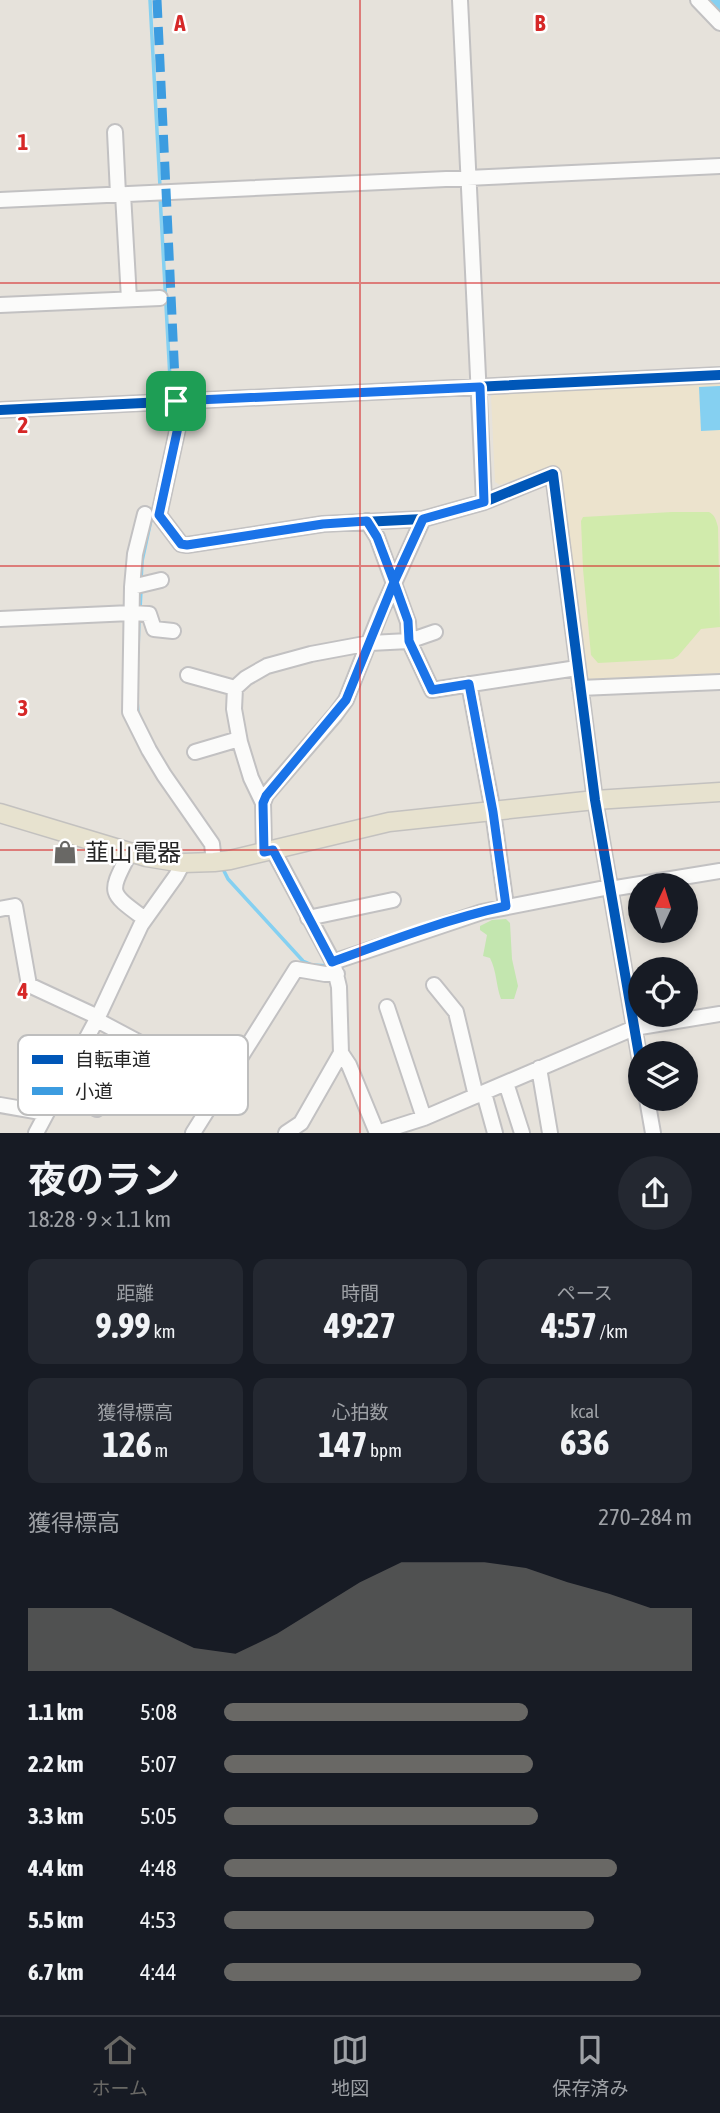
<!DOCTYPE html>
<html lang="ja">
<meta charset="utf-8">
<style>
:root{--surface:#171b24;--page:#242831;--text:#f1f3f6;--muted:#9ea1a6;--line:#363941;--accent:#696865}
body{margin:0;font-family:"Asap Condensed","Noto Sans JP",sans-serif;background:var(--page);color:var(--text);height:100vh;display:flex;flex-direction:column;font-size:26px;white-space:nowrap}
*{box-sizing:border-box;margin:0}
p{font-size:23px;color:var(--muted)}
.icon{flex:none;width:38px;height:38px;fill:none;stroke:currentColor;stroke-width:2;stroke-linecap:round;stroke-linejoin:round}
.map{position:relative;height:1133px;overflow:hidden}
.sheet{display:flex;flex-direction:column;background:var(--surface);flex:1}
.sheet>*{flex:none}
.needle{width:46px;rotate:4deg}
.controls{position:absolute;left:628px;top:873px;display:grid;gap:14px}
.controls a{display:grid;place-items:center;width:70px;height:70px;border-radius:50%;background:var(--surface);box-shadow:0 4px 10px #0003;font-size:35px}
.pin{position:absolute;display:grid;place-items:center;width:60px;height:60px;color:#fff;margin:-30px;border-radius:14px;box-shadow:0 4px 10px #0006}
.round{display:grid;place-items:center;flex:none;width:74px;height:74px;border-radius:37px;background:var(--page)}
.summary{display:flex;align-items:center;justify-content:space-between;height:119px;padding:0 28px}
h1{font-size:38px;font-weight:700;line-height:52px}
.metrics{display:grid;grid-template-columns:repeat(3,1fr);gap:10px;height:119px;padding:7px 28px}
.metrics div{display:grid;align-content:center;border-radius:14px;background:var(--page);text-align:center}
.metrics b{font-size:35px;font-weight:700}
.metrics small{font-size:19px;font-weight:400}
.metrics p{font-size:19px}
.chart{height:196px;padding:14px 28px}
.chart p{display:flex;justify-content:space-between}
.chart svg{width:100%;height:126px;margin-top:7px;fill:var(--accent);opacity:.7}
ul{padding:0 28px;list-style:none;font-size:23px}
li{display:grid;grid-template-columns:112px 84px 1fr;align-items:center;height:52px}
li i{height:18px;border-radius:9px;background:var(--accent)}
.dock{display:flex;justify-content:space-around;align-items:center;height:98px;border-top:2px solid var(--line);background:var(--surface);font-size:19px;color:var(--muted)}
.dock a{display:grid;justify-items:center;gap:4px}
.dock .selected{color:var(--accent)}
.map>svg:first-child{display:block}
</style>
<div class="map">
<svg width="720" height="1133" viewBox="0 0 720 1133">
<rect width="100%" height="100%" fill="#e6e2db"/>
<!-- education -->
<path fill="#ece3cd" d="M 720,378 L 720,678 L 585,684 L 555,468 L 552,466 L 500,485 L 495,482 L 491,396 L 495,390 Z"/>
<!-- green -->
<path fill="#c3e6af" d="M 506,919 L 510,923 L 512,959 L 518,986 L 514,999 L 501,999 C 496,986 497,972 490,958 L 483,956 L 487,935 L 480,930 L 480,926 L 492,920 Z"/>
<!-- pitch -->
<path fill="#d1ebac" d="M 672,512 L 709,512 C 715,515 716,520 718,527 L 720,627 L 701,629 L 678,656 L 673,659 L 598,663 L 591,655 L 583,569 L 581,521 L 583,517 Z"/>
<!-- water -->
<path fill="#85d0f1" d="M 720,386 L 720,430 L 701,431 L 699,387 Z"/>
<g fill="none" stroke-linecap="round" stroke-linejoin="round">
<!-- stream -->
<path stroke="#85d0f1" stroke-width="3.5" d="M 150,0 L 160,187
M 160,195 L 171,397
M 171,405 L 172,425
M 141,582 L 142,561 L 153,511
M 140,610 L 141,590
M 138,652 L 139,618
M 137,699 L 138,715
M 224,871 L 228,879 L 303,961 L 312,965 L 331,966"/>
<!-- river -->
<path stroke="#85d0f1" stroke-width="21" d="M 719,0 L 720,1"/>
<!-- minor casing -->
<g stroke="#c2c1c2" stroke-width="18">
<path id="minor" d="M 460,0 L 484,502
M 698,0 L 720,23
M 115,132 L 118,194
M 123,194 L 129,299
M 0,200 L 720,166
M 0,305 L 160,298
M 176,401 L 180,409 L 180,418 L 159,515 L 181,544 L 187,545 L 323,524 L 423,519 L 484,502 L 553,474 L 595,800 L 640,1061
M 0,410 L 720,375
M 145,514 L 135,554 L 132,587 L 130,712 L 149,750 L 164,775 L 212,844 L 214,862
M 367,521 L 377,537 L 408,622 L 409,641 L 432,690 L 577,668
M 132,587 L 161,580
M 0,619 L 131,613 L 149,614 L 154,629 L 173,631
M 188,675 L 235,688
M 469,684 L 493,812 L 506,906
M 580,688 L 720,682
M 195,752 L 239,739
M 263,803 L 266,795 L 335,715 L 346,700 L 381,612 L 423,519
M 273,850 L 333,962 L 339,987 L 341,1053 L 349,1065 L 377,1133 L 424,1118 L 634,1028 L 720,1014
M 130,852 C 109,894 107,891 145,919
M 264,852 L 263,803 L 251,778 L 240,742 L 234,709 L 235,688 L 246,678 L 267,666 L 311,654 L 370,643 L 409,641 L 435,632
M 610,889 L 720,871
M 0,909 L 15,906 L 29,985 L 98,1017
M 308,918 L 393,900
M 333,962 L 482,912 L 610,887
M 434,985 L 456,1012 L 476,1096
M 387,1007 L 424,1118
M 97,1020 L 142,1044 L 137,1054
M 539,1068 L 550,1133
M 506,1083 L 522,1133
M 59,1088 L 97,1109
M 484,1093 L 495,1133
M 647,1099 L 653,1133
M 0,1105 L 46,1113
M 36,1133 L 98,1017 L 141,925 L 176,876 L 183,863
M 193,1133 L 296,969 L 325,974 L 337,974
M 286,1133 L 301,1123 L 341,1053"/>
</g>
<!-- major casing -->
<g stroke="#c3c1bf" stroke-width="21">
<path id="major" d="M 0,813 L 146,857 L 183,863 L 214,862 L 230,860 L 389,822 L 595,800 L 720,792"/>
</g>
<!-- minor -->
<use href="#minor" stroke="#fbfbfa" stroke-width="14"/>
<!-- major -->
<use href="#major" stroke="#e7e2cf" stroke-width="18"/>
<!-- quiet -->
<path stroke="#3c9ce0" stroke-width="9" stroke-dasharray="18 9" stroke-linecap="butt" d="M 157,0 L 176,401"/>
<!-- cycleway casing -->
<g stroke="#fff" stroke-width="15">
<path id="cycleway" d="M 176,401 L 180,409 L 180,418 L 159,515 L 181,544 L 187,545 L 323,524 L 423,519 L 484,502 L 553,474 L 595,800 L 640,1061
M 0,410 L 720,375"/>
</g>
<!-- cycleway -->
<use href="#cycleway" stroke="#0057b8" stroke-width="10"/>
</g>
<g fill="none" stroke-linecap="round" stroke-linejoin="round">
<!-- route casing -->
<g stroke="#fff" stroke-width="14">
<path id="route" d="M 176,401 L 180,410 L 180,418 L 159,515 L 181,544 L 187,545 L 323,524 L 367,521 L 377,537 L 394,582 L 346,700 L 266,796 L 263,803 L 264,852 L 273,850 L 330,958 L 332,962 C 389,941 447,919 506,906 L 493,812 L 469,684 L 432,690 L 409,641 L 408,621 L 394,582 L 423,519 L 484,502 L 480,387 L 176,401"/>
</g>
<!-- route -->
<use href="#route" stroke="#1a73e8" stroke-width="9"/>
</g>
<!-- grid -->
<path fill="none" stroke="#d62828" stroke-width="2" stroke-opacity="0.55" d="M 360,0 L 360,1133M 0,283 L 720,283M 0,566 L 720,566M 0,850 L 720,850"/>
<!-- icons -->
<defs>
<g id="shop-bare" transform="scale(1.89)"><path d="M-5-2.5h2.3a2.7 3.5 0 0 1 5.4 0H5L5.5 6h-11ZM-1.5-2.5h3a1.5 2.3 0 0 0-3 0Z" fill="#696865" stroke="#fff" stroke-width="2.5" paint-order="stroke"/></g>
</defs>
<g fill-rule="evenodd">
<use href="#shop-bare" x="65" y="852"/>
</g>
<g text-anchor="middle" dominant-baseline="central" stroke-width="5" stroke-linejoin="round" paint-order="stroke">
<!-- poi labels -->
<g font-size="24" fill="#262626" stroke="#fff" text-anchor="start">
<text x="85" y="852">韮山電器</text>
</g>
</g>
<!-- legend -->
<rect x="18" y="1035" width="230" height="80" rx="10" fill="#fff" stroke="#bebebe" stroke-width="2"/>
<rect x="32" y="1055" width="31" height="9" fill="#0057b8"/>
<rect x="32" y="1087" width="31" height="8" fill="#3c9ce0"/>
<g font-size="19" fill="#262626">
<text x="75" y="1066">自転車道</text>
<text x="75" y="1098">小道</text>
</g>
<g font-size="23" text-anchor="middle" font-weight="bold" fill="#d62828" stroke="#fff" stroke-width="5" stroke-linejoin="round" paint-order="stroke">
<text x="180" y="31">A</text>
<text x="540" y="31">B</text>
<text x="23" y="150">1</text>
<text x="23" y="433">2</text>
<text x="23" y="716">3</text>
<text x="23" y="999">4</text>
</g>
</svg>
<div class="controls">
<a><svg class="needle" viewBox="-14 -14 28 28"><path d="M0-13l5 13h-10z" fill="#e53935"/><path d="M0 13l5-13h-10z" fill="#9ea1a6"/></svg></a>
<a><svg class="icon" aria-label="locate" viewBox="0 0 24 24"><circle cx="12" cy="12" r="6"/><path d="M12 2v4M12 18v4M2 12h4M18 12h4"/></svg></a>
<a><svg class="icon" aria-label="layers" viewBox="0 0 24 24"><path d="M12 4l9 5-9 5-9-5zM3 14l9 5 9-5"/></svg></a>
</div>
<div class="pin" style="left:176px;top:401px;background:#1e9e55"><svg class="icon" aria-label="arrive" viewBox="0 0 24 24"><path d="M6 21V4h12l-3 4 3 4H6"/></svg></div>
</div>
<section class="sheet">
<div class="summary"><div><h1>夜のラン</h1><p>18:28 · 9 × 1.1 km</p></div><a class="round"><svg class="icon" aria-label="share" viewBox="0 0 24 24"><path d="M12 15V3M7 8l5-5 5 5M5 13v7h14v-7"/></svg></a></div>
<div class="metrics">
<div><p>距離</p><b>9.99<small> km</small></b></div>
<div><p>時間</p><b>49:27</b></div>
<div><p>ペース</p><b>4:57<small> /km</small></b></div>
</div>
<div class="metrics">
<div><p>獲得標高</p><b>126<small> m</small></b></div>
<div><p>心拍数</p><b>147<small> bpm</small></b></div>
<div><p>kcal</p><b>636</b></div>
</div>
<div class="chart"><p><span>獲得標高</span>270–284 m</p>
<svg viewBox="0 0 160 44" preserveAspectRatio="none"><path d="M0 44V22L10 22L20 22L30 29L40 36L50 38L60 31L70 22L80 13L90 6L100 6L110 6L120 8L130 13L140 17L150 22L160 22V44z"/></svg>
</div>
<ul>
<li><b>1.1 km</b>5:08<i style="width:65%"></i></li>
<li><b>2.2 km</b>5:07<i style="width:66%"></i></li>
<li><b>3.3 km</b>5:05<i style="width:67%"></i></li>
<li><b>4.4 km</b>4:48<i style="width:84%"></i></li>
<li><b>5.5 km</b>4:53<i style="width:79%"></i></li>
<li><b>6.7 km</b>4:44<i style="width:89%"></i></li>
</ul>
</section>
<nav class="dock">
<a class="selected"><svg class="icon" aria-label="home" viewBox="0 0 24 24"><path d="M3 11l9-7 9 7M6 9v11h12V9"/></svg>ホーム</a>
<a><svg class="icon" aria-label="map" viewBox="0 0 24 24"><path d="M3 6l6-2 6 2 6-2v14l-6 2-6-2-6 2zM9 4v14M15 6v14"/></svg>地図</a>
<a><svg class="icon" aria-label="saved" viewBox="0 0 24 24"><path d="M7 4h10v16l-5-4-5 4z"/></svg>保存済み</a>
</nav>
